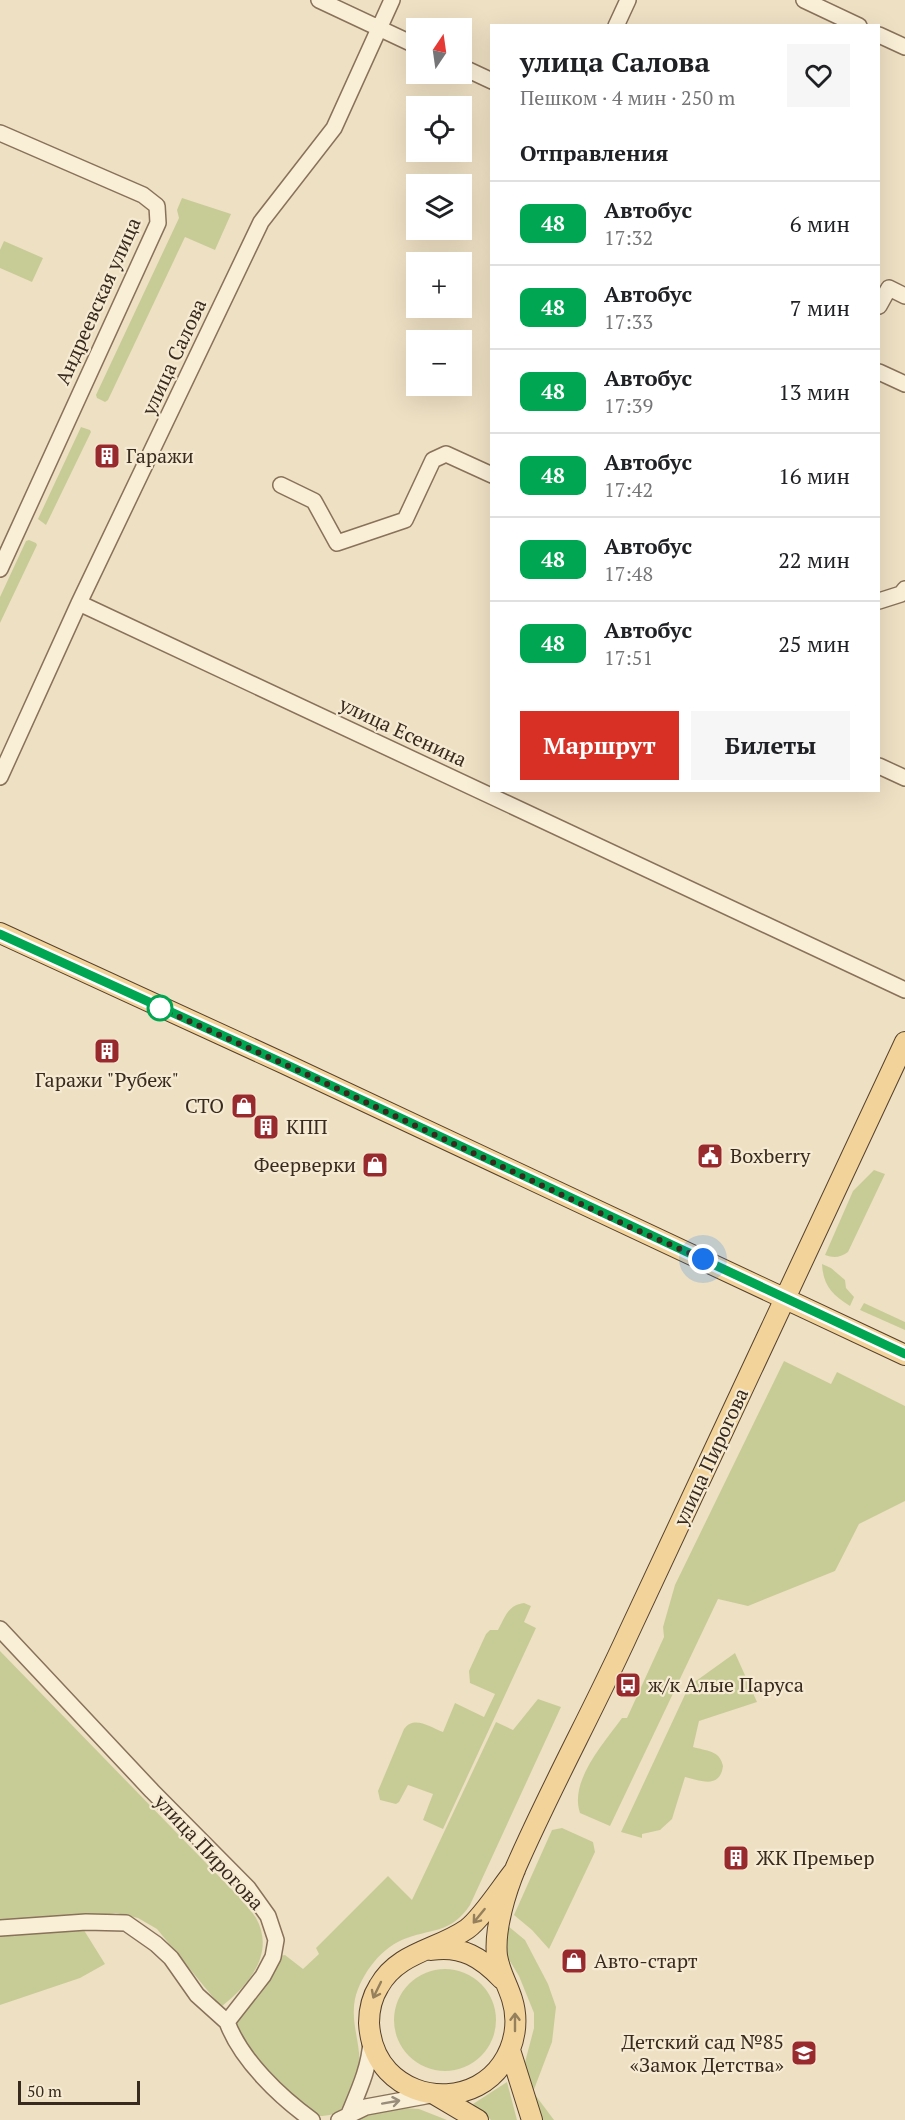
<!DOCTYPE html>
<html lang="ru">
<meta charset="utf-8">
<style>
body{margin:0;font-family:"PT Serif",serif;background:#f6f6f6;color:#202124;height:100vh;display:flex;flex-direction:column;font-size:22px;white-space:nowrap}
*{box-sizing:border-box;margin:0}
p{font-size:20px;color:#757577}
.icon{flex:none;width:33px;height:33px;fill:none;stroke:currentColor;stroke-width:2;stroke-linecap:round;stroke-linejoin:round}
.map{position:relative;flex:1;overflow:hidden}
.side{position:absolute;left:490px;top:24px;width:390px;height:768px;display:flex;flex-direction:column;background:#fff;border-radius:0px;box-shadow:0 6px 24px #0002}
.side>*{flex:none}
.badge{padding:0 12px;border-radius:9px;font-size:21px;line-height:39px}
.needle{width:39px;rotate:13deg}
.buttons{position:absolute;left:406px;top:18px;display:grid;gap:12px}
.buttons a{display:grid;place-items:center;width:66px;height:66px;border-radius:0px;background:#fff;box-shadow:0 6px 24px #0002;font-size:30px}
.scale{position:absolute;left:18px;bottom:15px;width:122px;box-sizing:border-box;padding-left:6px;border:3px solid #382a1e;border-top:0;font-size:16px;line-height:21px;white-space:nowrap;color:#382a1e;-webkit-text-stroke:4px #f6ebd2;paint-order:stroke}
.you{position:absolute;width:30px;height:30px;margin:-15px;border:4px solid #fff;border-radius:50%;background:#1a73e8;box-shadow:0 0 0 9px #1a73e833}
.map>.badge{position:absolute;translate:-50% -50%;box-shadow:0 0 0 3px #fff}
h2{padding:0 30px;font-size:22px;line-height:54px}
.round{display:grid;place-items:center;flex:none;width:63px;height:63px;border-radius:0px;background:#f6f6f6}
.overview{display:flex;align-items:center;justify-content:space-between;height:102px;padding:0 30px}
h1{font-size:28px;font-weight:700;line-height:45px}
.button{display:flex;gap:12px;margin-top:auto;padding:12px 30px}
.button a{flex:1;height:69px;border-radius:0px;background:#d93025;color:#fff;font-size:24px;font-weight:700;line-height:69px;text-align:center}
.button a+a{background:#f6f6f6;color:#202124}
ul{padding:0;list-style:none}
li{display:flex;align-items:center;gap:18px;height:84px;padding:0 30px;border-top:2px solid #e0e0e0}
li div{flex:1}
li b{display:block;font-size:22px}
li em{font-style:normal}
li .badge{min-width:66px;font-weight:700;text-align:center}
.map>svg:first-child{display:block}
.green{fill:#c7cc97}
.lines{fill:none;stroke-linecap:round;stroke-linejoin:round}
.minor-casing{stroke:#89715a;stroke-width:18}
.major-casing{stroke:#56402e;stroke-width:22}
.minor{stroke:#f9eed6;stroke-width:15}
.major{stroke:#f2d49a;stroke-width:20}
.oneway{stroke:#957f5c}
.oneway2{stroke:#988c7a}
.line-casing{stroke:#fff;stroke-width:14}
.line{stroke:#00a651;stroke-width:9}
.walk{stroke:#382a1e;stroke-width:6;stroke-dasharray:0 10.8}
.stop-dot{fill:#fff;stroke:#00a651;stroke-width:3}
.labels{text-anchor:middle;stroke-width:4.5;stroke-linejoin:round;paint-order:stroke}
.street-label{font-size:20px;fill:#382a1e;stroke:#f6ebd2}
.poi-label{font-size:20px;fill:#382a1e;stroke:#f6ebd2;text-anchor:start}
</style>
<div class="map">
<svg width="905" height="2120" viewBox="0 0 905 2120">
<rect width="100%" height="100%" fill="#eee0c3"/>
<path class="green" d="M182 198 231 214 215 250 185 237 108 400 105 402 97 398 96 395 179 218 177 210Z
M4 241 43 258 32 282 0 268V250Z
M81 427 90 430 91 432 46 525 38 519Z
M29 540 36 543 37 545 0 623V597L26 541Z
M874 1170 885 1174 848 1252C840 1258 833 1258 825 1255L853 1191Z
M822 1264 831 1268 845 1280 846 1288 854 1297 850 1306C832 1295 823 1285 822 1264Z
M864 1303 905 1322V1330L860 1310Z
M784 1361 831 1384 837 1372 905 1406V1501L859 1524 835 1571 748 1606 718 1599 610 1826 580 1813C569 1781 604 1743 622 1718H627L664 1637 663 1627 675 1585Z
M524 1603 531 1606 524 1622 536 1628 443 1829 423 1820 433 1794 408 1785 399 1802 396 1804 380 1800 378 1791 404 1729C414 1715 430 1727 443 1732L455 1703 484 1717 495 1694 470 1683 469 1671 486 1634 490 1630H498C505 1617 508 1605 524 1603Z
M0 1651 241 1899C245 1905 252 1911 256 1918 276 1954 248 1986 221 2007L157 1929 138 1918 116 1913 77 1919 105 1964 80 1978 0 2005Z
M735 1653 757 1702 699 1721 693 1747C706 1751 720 1750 723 1766 720 1789 701 1781 685 1777L672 1819 660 1830 642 1834V1838L621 1832 689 1686Z
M538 1699 561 1707 470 1905C451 1933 435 1928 407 1938 382 1946 361 1974 355 1999 350 2023 362 2047 359 2068 358 2074 355 2080 353 2085 346 2107 341 2117 315 2116L254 2061 235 2024 279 1956 285 1955 303 1969 319 1954 316 1948 388 1876 412 1900 496 1722 513 1730Z
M562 1828 593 1842 595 1852 549 1949 532 1930 514 1915 552 1830Z
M508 1926 525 1940 548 1984 556 2007 552 2042 533 2092 554 2120H538L523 2070 534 2028V2013L519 1976 505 1953 504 1941Z
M394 2020a51 51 0 1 1 102 0a51 51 0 1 1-102 0Z
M507 2082 517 2120H491L473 2104Z
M387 2107 419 2109 447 2120H356L362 2115Z"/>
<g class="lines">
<g class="minor-casing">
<path id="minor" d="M319 0 417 46
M804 0 859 26
M616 26 628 0
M879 35 905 47
M462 67 492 81
M0 133 143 195 157 206 158 223 0 569
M879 306 889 288 905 296
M879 372 905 384
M281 485 314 501 337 543 405 520 433 460 446 454 492 475
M879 601 901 594 905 589
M79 603 905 990
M879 766 905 778
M0 777 79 603 261 222 334 128 392 0
M0 1629 152 1791 248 1888 268 1916 276 1940 273 1957 263 1976 227 2022C241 2060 280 2097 312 2120
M0 1928 86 1922 126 1923 156 1944 171 1958 197 1995 227 2022
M349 2114C359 2090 370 2066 371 2040
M339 2120 366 2107 431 2095"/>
</g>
<g class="major-casing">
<path id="major" d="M0 933 283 1063 905 1355
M515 1870C502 1886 482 1918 467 1929 437 1950 398 1952 379 1986 372 1997 369 2010 369 2023 370 2041 376 2058 388 2071 419 2104 476 2102 502 2064 515 2045 519 2021 512 1999 507 1983 500 1973 497 1956 494 1929 506 1891 516 1867 551 1787 593 1711 629 1632 721 1435 813 1239 905 1042
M431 1950C462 1945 482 1958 502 1979
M510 2050 532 2120
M434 2094 478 2120"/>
</g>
<use href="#minor" class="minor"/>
<use href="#major" class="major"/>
</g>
<defs><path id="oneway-shaft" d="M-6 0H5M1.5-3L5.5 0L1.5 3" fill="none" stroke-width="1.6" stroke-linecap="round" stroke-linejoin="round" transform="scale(1.5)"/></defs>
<g class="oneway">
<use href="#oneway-shaft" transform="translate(479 1916) rotate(129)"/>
<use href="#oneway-shaft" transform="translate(377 1990) rotate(116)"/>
<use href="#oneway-shaft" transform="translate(515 2022) rotate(-90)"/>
</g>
<use class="oneway2" href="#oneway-shaft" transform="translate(391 2102) rotate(-10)"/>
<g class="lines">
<g class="line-casing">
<path id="line" d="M0 934 283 1063 905 1354"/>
</g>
<use href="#line" class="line"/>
<path class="walk" d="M160 1008 304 1073 632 1228 703 1259"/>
</g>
<defs>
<g id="building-square" transform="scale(1.35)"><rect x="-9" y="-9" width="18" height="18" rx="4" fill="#98292d" stroke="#f6ebd2"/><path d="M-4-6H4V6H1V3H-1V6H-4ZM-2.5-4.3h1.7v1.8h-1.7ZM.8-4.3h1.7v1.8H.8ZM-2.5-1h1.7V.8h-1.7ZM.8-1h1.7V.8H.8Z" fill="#fff"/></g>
<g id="shop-square" transform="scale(1.35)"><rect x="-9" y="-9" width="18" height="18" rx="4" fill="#98292d" stroke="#f6ebd2"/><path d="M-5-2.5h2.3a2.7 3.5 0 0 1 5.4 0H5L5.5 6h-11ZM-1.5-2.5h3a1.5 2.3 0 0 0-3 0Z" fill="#fff"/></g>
<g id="civic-square" transform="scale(1.35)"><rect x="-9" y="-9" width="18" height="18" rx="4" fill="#98292d" stroke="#f6ebd2"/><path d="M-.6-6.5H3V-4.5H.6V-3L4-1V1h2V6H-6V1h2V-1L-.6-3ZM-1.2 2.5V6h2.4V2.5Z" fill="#fff"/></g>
<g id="bus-square" transform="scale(1.35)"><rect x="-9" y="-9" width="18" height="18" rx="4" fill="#98292d" stroke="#f6ebd2"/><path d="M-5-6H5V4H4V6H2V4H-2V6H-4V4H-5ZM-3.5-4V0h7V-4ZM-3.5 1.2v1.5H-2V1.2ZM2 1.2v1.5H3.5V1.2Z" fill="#fff"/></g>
<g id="school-square" transform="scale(1.35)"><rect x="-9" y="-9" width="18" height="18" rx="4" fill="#98292d" stroke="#f6ebd2"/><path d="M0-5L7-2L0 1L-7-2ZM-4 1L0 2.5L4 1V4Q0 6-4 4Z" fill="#fff"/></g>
</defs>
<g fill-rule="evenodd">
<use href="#building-square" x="107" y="456"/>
<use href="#building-square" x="107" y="1051"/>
<use href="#shop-square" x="244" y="1106"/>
<use href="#building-square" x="266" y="1127"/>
<use href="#civic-square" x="710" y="1156"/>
<use href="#shop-square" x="375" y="1165"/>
<use href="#bus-square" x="628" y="1685"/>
<use href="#building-square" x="736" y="1858"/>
<use href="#shop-square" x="574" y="1961"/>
<use href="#school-square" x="804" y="2053"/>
</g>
<circle class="stop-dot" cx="160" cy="1008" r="12"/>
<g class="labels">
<g class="street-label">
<text transform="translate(98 301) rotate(-66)" y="7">Андреевская улица</text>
<text transform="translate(174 357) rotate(-65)" y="7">улица Салова</text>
<text transform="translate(403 732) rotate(25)" y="7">улица Есенина</text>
<text transform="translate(711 1457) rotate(-65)" y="7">улица Пирогова</text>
<text transform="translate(209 1852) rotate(47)" y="7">улица Пирогова</text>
</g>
<g class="poi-label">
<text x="126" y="463">Гаражи</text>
<text x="107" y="1087" text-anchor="middle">Гаражи "Рубеж"</text>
<text x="224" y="1113" text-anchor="end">СТО</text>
<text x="286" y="1134">КПП</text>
<text x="730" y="1163">Boxberry</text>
<text x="356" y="1172" text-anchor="end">Феерверки</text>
<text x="648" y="1692">ж/к Алые Паруса</text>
<text x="756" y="1865">ЖК Премьер</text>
<text x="594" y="1968">Авто-старт</text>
<text x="784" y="2049" text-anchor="end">Детский сад №85<tspan x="784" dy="23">«Замок Детства»</tspan></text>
</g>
</g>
</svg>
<div class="buttons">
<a><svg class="needle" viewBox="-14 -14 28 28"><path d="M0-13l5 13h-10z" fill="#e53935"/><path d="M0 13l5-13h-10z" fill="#757577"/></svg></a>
<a><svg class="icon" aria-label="locate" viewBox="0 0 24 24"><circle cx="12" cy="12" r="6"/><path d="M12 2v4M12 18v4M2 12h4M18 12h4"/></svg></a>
<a><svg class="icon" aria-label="layers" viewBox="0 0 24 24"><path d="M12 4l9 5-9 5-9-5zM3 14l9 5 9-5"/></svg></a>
<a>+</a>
<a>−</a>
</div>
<div class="scale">50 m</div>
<div class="you" style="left:703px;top:1259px"></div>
<section class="side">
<div class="overview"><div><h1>улица Салова</h1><p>Пешком · 4 мин · 250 m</p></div><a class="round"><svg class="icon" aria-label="heart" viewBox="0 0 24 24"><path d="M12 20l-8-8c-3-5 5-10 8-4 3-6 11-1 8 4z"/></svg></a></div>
<h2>Отправления</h2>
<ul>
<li><span class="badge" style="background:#00a651;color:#fff">48</span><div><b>Автобус</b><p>17:32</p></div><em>6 мин</em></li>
<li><span class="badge" style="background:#00a651;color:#fff">48</span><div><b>Автобус</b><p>17:33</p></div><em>7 мин</em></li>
<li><span class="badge" style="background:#00a651;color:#fff">48</span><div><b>Автобус</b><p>17:39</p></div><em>13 мин</em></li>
<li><span class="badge" style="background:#00a651;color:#fff">48</span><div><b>Автобус</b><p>17:42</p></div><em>16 мин</em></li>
<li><span class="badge" style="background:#00a651;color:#fff">48</span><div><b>Автобус</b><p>17:48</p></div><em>22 мин</em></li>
<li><span class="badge" style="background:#00a651;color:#fff">48</span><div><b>Автобус</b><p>17:51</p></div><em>25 мин</em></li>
</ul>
<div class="button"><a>Маршрут</a><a>Билеты</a></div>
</section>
</div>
